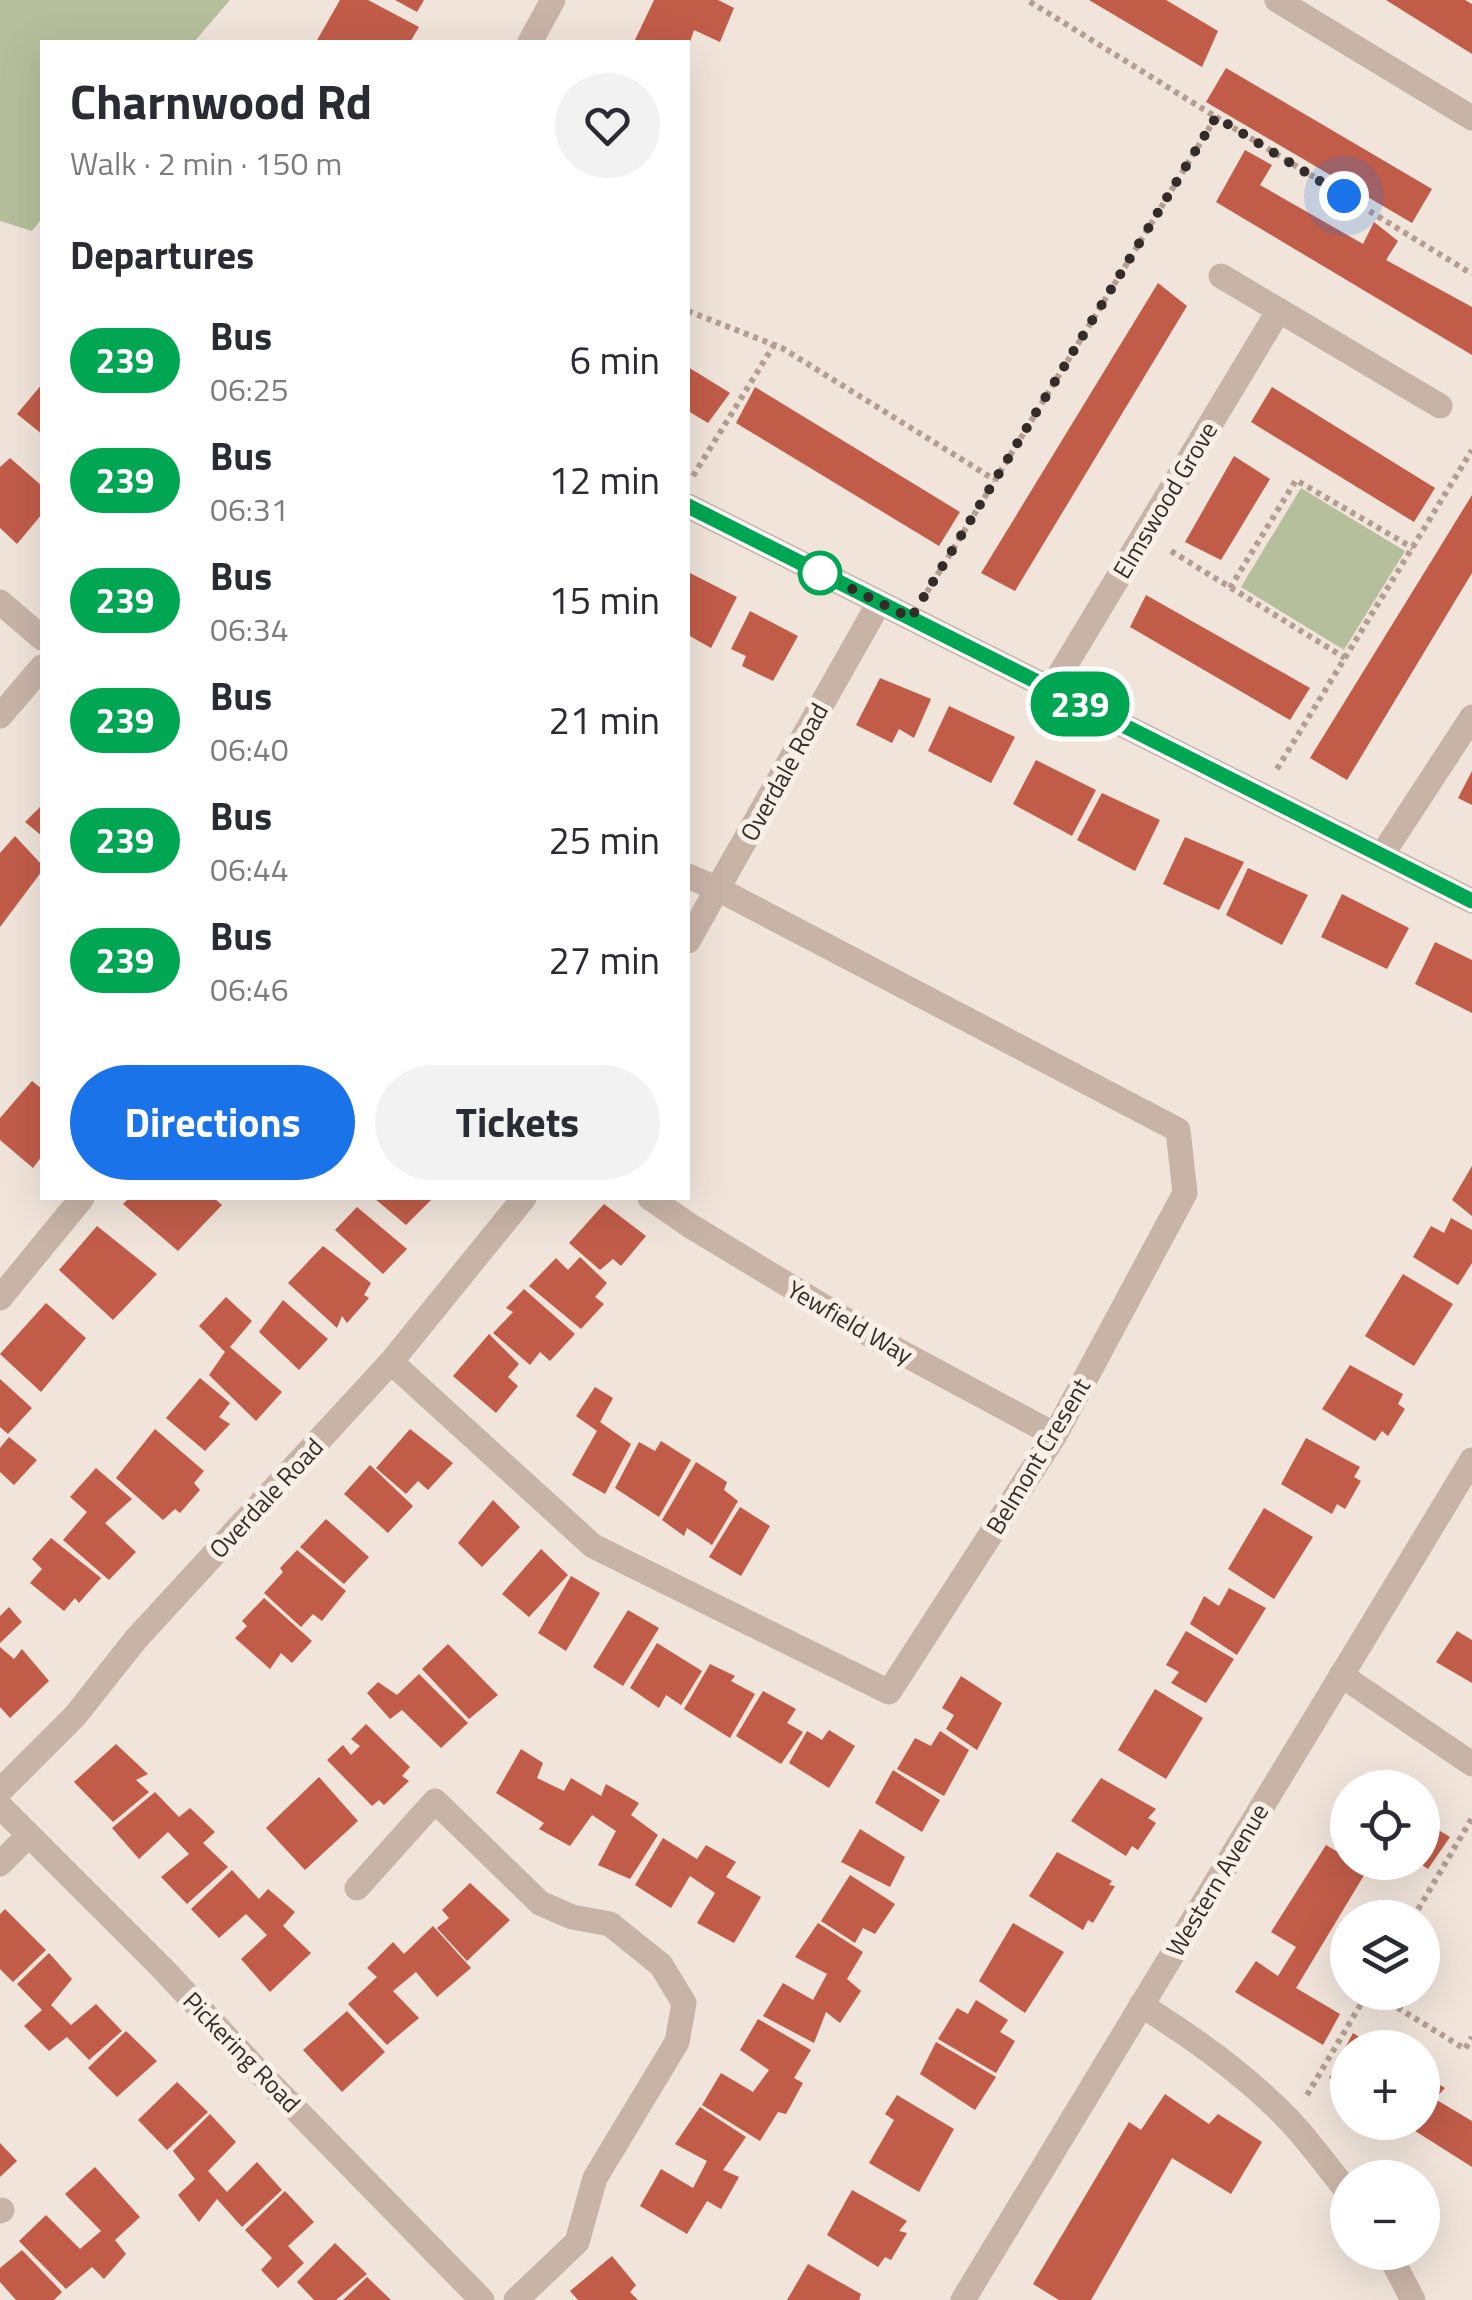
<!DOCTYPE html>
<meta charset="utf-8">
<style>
body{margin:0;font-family:"Titillium Web",sans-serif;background:#f2f2f3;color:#2b2b33;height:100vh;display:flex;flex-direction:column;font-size:38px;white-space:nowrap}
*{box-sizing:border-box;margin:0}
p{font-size:32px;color:#7c7c81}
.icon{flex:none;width:55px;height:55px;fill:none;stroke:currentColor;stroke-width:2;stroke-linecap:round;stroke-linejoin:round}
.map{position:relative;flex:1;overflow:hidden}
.drawer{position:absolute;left:40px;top:40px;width:650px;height:1160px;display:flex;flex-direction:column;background:#fff;border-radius:0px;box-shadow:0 10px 40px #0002}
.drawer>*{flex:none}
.badge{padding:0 20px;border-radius:32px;font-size:35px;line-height:65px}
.buttons{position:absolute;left:1330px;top:1770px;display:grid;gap:20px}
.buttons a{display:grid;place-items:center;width:110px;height:110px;border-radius:50%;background:#fff;box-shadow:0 10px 40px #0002;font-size:50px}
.you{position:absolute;width:50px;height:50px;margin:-25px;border:8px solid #fff;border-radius:50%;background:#1a73e8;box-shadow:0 0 0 15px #1a73e833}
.map>.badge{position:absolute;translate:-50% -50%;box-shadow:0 0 0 5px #fff}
h2{padding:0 30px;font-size:38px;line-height:90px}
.round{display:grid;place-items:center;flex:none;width:105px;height:105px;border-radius:52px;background:#f2f2f3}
.head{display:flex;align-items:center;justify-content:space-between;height:170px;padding:0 30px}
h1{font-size:48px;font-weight:700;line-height:75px}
.action{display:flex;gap:20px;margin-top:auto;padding:20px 30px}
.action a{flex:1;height:115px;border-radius:60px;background:#1a73e8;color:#fff;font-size:40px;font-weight:700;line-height:115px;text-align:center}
.action a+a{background:#f2f2f3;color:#2b2b33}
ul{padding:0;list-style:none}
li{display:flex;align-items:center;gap:30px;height:120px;padding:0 30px}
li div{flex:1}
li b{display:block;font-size:38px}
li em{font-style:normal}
li .badge{min-width:110px;font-weight:700;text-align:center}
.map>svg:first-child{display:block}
.green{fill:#b6bf9c}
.building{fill:#c15c49}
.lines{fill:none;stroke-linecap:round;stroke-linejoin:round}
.path{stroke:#b49e92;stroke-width:6;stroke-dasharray:5 5;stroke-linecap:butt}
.minor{stroke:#c8b4a7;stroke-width:25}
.tertiary{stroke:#c8b4a7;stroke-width:25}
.line-casing{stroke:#fff;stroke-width:22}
.line{stroke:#00a651;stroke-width:15}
.walk{stroke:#352b28;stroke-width:10;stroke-dasharray:0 18}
.stop-dot{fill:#fff;stroke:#00a651;stroke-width:5}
.labels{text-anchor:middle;stroke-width:10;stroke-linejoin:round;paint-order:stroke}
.street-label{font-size:25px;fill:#352b28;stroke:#f8efe7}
</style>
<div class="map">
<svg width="1472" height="2300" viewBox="0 0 1472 2300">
<rect width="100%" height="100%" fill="#f1e5db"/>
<path class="green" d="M0 0H230L194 42H42V218L32 231 0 221Z
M1301 488 1405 551 1344 650 1241 587Z"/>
<path class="building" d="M340 0H368L419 27 410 42H316Z
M395 0H424L417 12Z
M654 0H718L734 8 720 42 694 30 690 42H634Z
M1089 0H1166L1218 31 1202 67Z
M1386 0H1465L1472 4V54Z
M1226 68 1432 189 1412 223 1206 102Z
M1245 150 1272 165 1260 185 1363 244 1374 222 1398 241 1386 260 1472 307V355L1216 202Z
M1158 283 1187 306 1015 591 981 573Z
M688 367 730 393 708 423 688 411Z
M42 384V434L17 414Z
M755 387 960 512 939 546 736 423Z
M1272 387 1435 488 1414 522 1251 422Z
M1234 456 1270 479 1221 560 1185 542Z
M10 458 42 486V514L17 544 0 528V467Z
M1472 495V573L1347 780 1310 758Z
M688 572 737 597 711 648 688 635Z
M1146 595 1310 688 1290 720 1130 627Z
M750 611 798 636 773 681 742 666 746 656 731 649Z
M880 678 931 699 914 738 899 729 892 743 856 725Z
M949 706 1015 737 991 783 928 751Z
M1036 760 1096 790 1072 836 1013 804Z
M1472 771V805L1458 798Z
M1102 793 1160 820 1135 871 1077 840Z
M42 805V836L25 822Z
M15 836 42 865V871L0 927V853Z
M1185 837 1244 862 1219 910 1163 884Z
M1248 868 1308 895 1282 945 1226 915Z
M1342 894 1409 928 1387 969 1321 937Z
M1435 942 1472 960V1013L1415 984Z
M32 1081 42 1089V1156L33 1168 0 1140V1118Z
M1472 1166V1216L1452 1200Z
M129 1198H214L222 1205 178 1251 123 1204Z
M374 1198H433L406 1225Z
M604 1204 646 1236 621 1266 613 1259 600 1270 569 1243Z
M357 1207 407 1249 383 1274 335 1230Z
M1451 1218 1472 1230V1263L1458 1285 1413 1257 1431 1226 1444 1233Z
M97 1226 157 1274 113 1320 59 1270Z
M323 1246 371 1283 364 1295 369 1298 347 1323 342 1316 337 1328 288 1283Z
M580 1257 607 1283 595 1297 604 1304 581 1329 529 1286 556 1258 568 1270Z
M1403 1274 1453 1304 1414 1366 1365 1336Z
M524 1289 575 1334 550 1361 540 1352 530 1365 493 1333 513 1312 506 1308Z
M226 1297 252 1321 230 1347 282 1392 256 1421 209 1375 225 1352 199 1326Z
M283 1300 328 1339 299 1370 259 1332Z
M46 1303 86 1338 41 1392 0 1354Z
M489 1334 519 1364 508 1377 518 1386 496 1413 453 1376Z
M1350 1365 1403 1394 1398 1404 1405 1409 1388 1436 1382 1431 1375 1441 1322 1409Z
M200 1378 230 1403 219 1417 230 1424 205 1451 166 1418Z
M0 1379 32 1408 8 1434 0 1427Z
M595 1387 613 1398 600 1422 631 1444 605 1494 572 1475 597 1431 576 1416Z
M155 1429 204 1471 194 1483 200 1490 180 1513 175 1509 163 1520 116 1478Z
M410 1429 453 1463 428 1490 418 1481 406 1494 376 1468Z
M9 1437 37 1460 14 1485 0 1472V1448Z
M1306 1438 1360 1467 1354 1477 1361 1481 1345 1509 1337 1504 1332 1514 1281 1484Z
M661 1441 691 1460 659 1517 615 1488 639 1442 655 1451Z
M696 1462 727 1482 724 1490 738 1501 712 1545 687 1528 684 1536 662 1520Z
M370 1465 413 1506 388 1533 344 1494Z
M96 1468 132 1499 105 1523 136 1552 109 1580 63 1540 87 1512 70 1497Z
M493 1500 520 1527 482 1567 458 1543Z
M740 1507 770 1526 741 1576 709 1557Z
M1264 1508 1313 1537 1274 1599 1228 1569Z
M326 1519 369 1557 344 1584 300 1547Z
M51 1538 101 1578 79 1603 75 1598 64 1611 30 1583 42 1569 32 1559Z
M541 1549 568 1575 529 1617 502 1594Z
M297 1550 346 1591 322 1621 313 1614 301 1627 264 1593 283 1572 280 1568Z
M571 1576 600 1593 566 1651 538 1633Z
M1229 1588 1266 1608 1237 1655 1190 1624 1204 1596 1219 1606Z
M264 1598 312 1641 292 1663 281 1653 270 1669 235 1638 247 1626 242 1621Z
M9 1607 22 1622 0 1643V1616Z
M628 1610 659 1628 623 1686 593 1667Z
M1186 1631 1234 1659 1206 1703 1171 1683 1179 1672 1166 1665Z
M1457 1631 1472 1640V1683L1436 1662Z
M657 1643 702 1671 681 1705 666 1695 659 1708 630 1688Z
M448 1644 498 1695 469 1719 422 1669Z
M0 1647 14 1659 22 1649 49 1681 10 1718 0 1707Z
M710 1664 735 1676 731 1681 755 1694 730 1738 684 1709Z
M419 1674 468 1723 441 1748 402 1710 390 1719 367 1693 378 1682 397 1695Z
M961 1676 1002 1703 977 1750 946 1729 954 1715 942 1708Z
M1155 1689 1203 1718 1166 1779 1118 1750Z
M763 1691 796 1709 787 1723 803 1732 781 1764 736 1736Z
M366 1724 410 1767 402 1776 409 1781 384 1805 379 1800 372 1806 327 1760 343 1745 351 1755 360 1746 351 1739Z
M829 1730 855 1746 829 1788 789 1763 807 1731 822 1740Z
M940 1731 969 1750 944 1796 897 1769 915 1738 931 1746Z
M116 1744 148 1774 136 1780 149 1792 113 1822 74 1782Z
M521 1749 543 1763 537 1778 564 1791 571 1778 601 1796 606 1784 639 1803 631 1815 658 1835 630 1879 598 1865 616 1831 592 1815 570 1846 539 1829 544 1823 496 1793Z
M893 1770 940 1800 922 1832 875 1803Z
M319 1777 358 1821 305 1870 266 1828Z
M1101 1778 1156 1809 1148 1818 1156 1823 1138 1850 1132 1846 1126 1856 1071 1821Z
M155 1792 179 1817 190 1808 215 1832 203 1843 228 1867 187 1904 161 1877 189 1854 168 1832 139 1859 112 1828Z
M1422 1820 1450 1837 1428 1869 1418 1862H1422Z
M860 1829 905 1857 890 1887 841 1862Z
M663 1838 697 1859 706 1845 736 1862 726 1877 761 1897 734 1943 697 1923 715 1893 690 1876 671 1908 635 1885Z
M1326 1845 1348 1858V1862H1372L1296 1988 1340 2014 1323 2045 1235 1992 1256 1961 1278 1976 1296 1947 1271 1932Z
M1057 1852 1112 1881 1109 1885 1115 1886 1093 1923 1088 1920 1083 1930 1029 1896Z
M232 1870 259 1899 268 1889 295 1912 283 1926 311 1953 270 1992 241 1959 267 1935 246 1914 219 1938 191 1909Z
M850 1875 895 1904 875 1934 863 1928 855 1943 821 1921Z
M470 1883 510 1920 467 1961 437 1928 449 1918 442 1910Z
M5 1909 46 1950 13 1982 0 1969V1914Z
M818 1923 863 1952 847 1979 861 1991 840 2023 826 2012 814 2043 763 2016 783 1983 813 2000 827 1974 795 1957Z
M1013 1923 1064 1952 1025 2013 979 1981Z
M433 1926 471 1968 437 1997 416 1972 393 1991 419 2018 387 2045 348 2004 377 1977 367 1968 393 1942 404 1954Z
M49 1953 72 1979 51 2005 71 2025 96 2004 122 2031 89 2060 67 2037 49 2051 24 2026 42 2010 17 1984Z
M976 2000 1008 2020 1000 2032 1015 2041 996 2073 938 2039 957 2008 968 2014Z
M347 2011 385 2052 342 2092 303 2050Z
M758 2019 811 2050 794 2078 803 2083 786 2114 778 2112 760 2141 702 2105 721 2073 753 2092 769 2070 740 2050Z
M126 2031 157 2061 117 2097 88 2068Z
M1353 2033 1377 2048H1348V2089L1329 2078Z
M936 2042 996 2077 975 2110 920 2074Z
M1422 2074 1445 2088 1435 2099 1472 2121V2167L1401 2122H1422Z
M177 2082 208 2112 167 2150 138 2120Z
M1165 2094 1209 2124 1218 2114 1262 2142 1231 2194 1172 2158 1091 2300H1059L1033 2284 1129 2122 1141 2130Z
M897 2095 954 2129 919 2192 869 2163 894 2120 885 2114Z
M700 2107 746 2137 723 2170 739 2177 721 2209 707 2201 687 2234 640 2206 661 2169 693 2188 707 2161 675 2144Z
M210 2114 236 2142 208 2171 227 2192 257 2162 282 2190 242 2227 217 2199 199 2222 178 2195 195 2179 173 2151Z
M0 2143 17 2161 0 2177Z
M95 2167 140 2217 115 2240 126 2254 104 2279 92 2267 66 2289 19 2241 46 2215 80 2249 101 2231 65 2194Z
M852 2190 907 2221 899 2231 907 2233 891 2260 885 2257 878 2267 827 2235Z
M285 2191 314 2222 288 2246 304 2263 278 2288 261 2270 272 2258 245 2230Z
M335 2243 367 2274 336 2300H314L297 2282Z
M22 2250 62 2292 54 2300H16L0 2282V2268Z
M612 2256 636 2285 630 2292 638 2300H578L570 2291Z
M808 2264 861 2294 859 2300H787Z
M367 2277 391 2300H343Z"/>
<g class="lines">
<path class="path" d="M1216 117 1472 274
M688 311 782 348 995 480
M693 476 774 345
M1171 551 1345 658
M1230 588 1296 480 1413 548
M927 592 1216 117 1027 0
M1277 769 1472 450
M1413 1918 1472 1818
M1372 1992 1465 2049 1472 2037
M1307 2095 1368 1992"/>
<path class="minor" d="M1277 0 1472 118
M1221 276 1440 406
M688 506 1472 901
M0 602 42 638
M1051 689 1279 310
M1382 855 1472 717
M688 941 879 603
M650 1198 689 1225 882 1342 1055 1435
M0 1298 82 1198
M391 1362 593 1546 889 1692 1055 1435 1185 1193 1178 1130 718 889 688 876
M1341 1675 1472 1764
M0 1791 75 1716 136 1639 391 1362 524 1198
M0 1806 164 1970 258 2071 482 2300
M0 1864 28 1836
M357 1888 435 1801 540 1903 572 1917 610 1924 661 1965 684 2003 677 2042 595 2178 577 2242 516 2300
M1141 2005C1194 2038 1245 2074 1288 2119 1310 2142 1328 2168 1348 2192
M0 2211 2 2210
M1388 2252 1413 2300"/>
<path class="tertiary" d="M530 42 553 0
M0 716 42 667
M963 2300 1472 1460"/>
</g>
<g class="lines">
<g class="line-casing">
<path id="line" d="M688 506 1472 901"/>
</g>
<use href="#line" class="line"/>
<path class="walk" d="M820 573 911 618 1216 117 1344 196"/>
</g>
<circle class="stop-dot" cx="820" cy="573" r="20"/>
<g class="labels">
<g class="street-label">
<text transform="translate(1165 500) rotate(-59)" y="9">Elmswood Grove</text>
<text transform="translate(784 772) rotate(-61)" y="9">Overdale Road</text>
<text transform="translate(850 1322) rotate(30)" y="9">Yewfield Way</text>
<text transform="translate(1038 1456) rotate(-59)" y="9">Belmont Cresent</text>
<text transform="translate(266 1498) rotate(-47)" y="9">Overdale Road</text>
<text transform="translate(1217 1880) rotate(-59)" y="9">Western Avenue</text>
<text transform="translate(242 2052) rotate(46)" y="9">Pickering Road</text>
</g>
</g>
</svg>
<div class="buttons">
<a><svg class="icon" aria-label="locate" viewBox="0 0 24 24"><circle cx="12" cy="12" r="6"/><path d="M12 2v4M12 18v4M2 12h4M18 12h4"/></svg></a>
<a><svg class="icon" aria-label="layers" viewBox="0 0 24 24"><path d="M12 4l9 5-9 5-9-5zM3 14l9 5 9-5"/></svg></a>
<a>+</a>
<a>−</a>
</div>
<div class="you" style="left:1344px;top:196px"></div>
<b class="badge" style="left:1080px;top:704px;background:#00a651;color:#fff">239</b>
<section class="drawer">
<div class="head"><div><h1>Charnwood Rd</h1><p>Walk · 2 min · 150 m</p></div><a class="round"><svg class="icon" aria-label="heart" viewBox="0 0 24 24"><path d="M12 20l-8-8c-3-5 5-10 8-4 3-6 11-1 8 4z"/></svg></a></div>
<h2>Departures</h2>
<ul>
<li><span class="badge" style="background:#00a651;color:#fff">239</span><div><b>Bus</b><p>06:25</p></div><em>6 min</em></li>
<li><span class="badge" style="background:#00a651;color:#fff">239</span><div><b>Bus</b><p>06:31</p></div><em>12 min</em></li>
<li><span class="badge" style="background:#00a651;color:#fff">239</span><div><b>Bus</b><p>06:34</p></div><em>15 min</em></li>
<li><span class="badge" style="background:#00a651;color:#fff">239</span><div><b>Bus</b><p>06:40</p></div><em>21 min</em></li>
<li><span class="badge" style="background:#00a651;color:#fff">239</span><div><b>Bus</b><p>06:44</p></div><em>25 min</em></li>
<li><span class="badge" style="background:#00a651;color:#fff">239</span><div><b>Bus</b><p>06:46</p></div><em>27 min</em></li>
</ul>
<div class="action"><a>Directions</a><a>Tickets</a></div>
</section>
</div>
